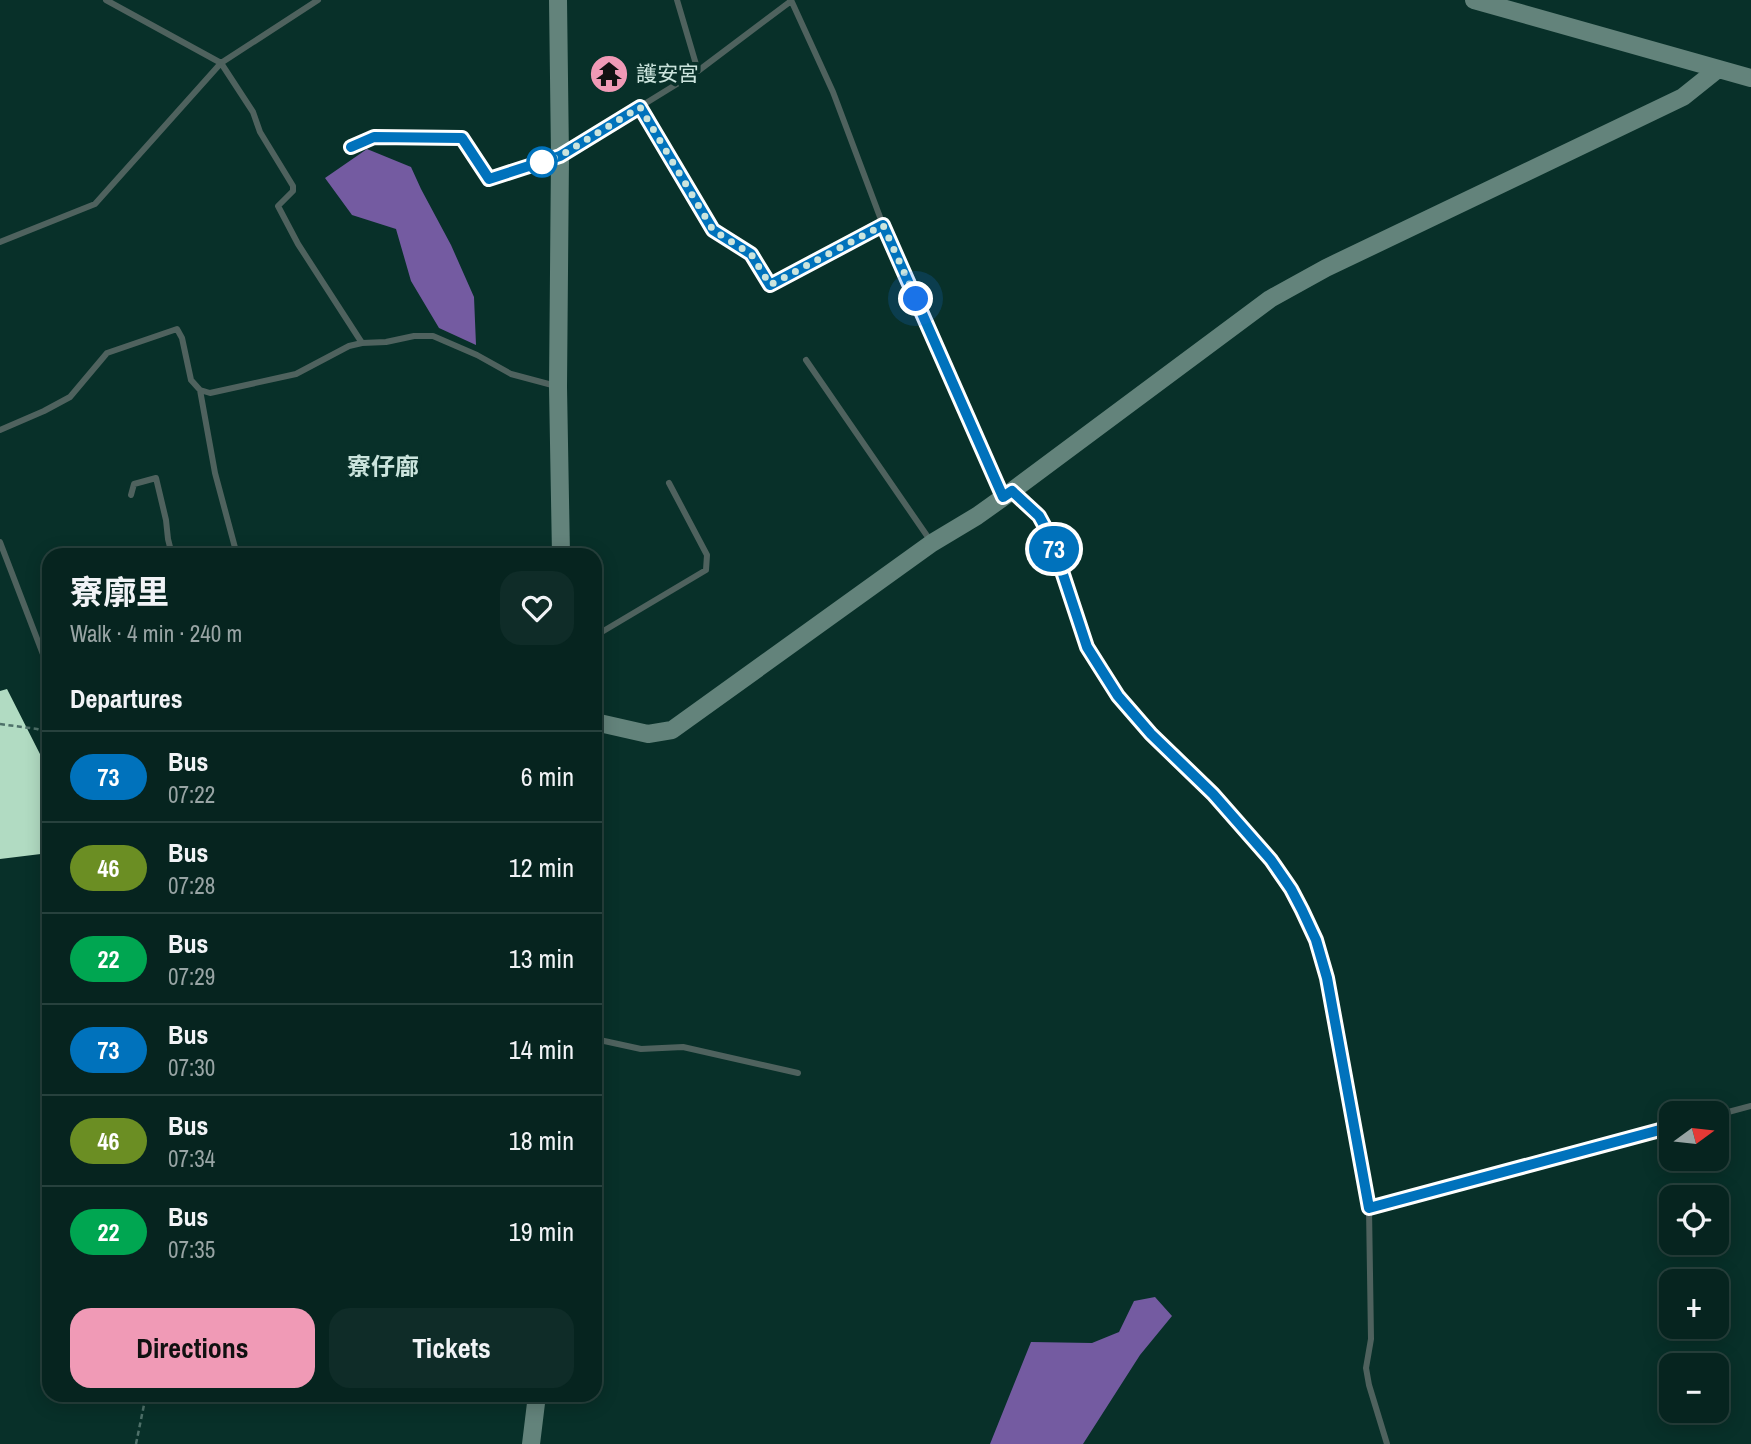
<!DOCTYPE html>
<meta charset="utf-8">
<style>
body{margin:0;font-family:"Archivo Narrow","Noto Sans TC",sans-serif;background:#0f2c28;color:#f1f3f6;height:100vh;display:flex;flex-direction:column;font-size:26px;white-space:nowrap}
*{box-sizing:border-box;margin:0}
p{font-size:23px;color:#98a4a4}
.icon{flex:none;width:38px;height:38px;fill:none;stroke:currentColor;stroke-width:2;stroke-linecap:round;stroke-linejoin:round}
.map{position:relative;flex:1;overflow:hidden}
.panel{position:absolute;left:42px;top:548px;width:560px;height:854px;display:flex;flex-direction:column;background:#06241f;border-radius:21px;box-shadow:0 4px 18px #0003,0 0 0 2px #27413d}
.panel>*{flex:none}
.badge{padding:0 14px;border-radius:23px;font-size:24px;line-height:46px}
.needle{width:46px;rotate:75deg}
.buttons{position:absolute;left:1659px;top:1101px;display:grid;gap:14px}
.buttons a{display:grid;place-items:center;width:70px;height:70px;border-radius:14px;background:#06241f;box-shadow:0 4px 18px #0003,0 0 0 2px #27413d;font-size:35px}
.you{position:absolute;width:35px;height:35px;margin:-18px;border:5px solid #fff;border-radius:50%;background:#1a73e8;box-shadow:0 0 0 10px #1a73e833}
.map>.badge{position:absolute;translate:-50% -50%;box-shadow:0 0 0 4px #fff}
h2{padding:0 28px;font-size:26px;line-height:63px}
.round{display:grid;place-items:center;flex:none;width:74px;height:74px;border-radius:21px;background:#0f2c28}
.overview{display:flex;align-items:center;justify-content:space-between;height:119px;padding:0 28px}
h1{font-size:33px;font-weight:700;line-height:52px}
.button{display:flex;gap:14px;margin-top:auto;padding:14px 28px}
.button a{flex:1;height:80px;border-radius:21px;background:#f09ab6;color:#111;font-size:28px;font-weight:700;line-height:80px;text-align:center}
.button a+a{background:#0f2c28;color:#f1f3f6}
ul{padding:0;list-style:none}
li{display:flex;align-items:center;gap:21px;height:91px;padding:0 28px;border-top:2px solid #27413d}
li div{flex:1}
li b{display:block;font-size:26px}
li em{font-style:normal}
li .badge{min-width:77px;font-weight:700;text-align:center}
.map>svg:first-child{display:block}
.water{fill:#745ba1}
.building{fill:#b1dbc2}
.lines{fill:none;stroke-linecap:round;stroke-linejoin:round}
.path{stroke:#4e7069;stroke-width:2.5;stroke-dasharray:5 3.5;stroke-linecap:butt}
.lane{stroke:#4f625e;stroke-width:6}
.secondary{stroke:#63837b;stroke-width:18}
.line-casing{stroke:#fff;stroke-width:16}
.line{stroke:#0072bc;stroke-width:10}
.walk{stroke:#cbe4dd;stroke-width:7;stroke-dasharray:0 12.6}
.stop-dot{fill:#fff;stroke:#0072bc;stroke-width:3.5}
.labels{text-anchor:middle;stroke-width:7;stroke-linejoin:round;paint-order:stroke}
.poi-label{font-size:21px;fill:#cbe4dd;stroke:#083029;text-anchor:start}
.quarter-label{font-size:24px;font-weight:bold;fill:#cbe4dd;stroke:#083029}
</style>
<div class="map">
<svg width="1751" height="1444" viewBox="0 0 1751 1444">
<rect width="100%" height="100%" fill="#083029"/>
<path class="water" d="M367 149 411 167 421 189 451 245 474 297 476 345 439 328 411 281 396 229 352 215 325 178Z
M1155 1297 1172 1316 1140 1355 1083 1444H990L1031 1342 1092 1343 1119 1332 1134 1301Z"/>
<path class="building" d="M7 689 42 758 49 756V853L0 859V691Z"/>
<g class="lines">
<path class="path" d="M0 724 37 729 49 734
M136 1444 146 1395"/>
<path class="lane" d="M106 0 221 63 253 112 260 132 293 186V191L278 206 298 244 362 343
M677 0 698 71
M791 0 833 92 883 225 1003 497
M640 107 714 231 751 254 770 285 883 225
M351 147 374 137 462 138 489 179 560 156 698 71 791 1
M0 242 95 204 221 63 318 0
M806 360 932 543
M200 390 215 473 237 555
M0 430 44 411 70 397 107 353 177 329 182 338 191 380 200 390 210 393 296 374 349 346 362 343 386 342 414 336H433L477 355 511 374 556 386
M1014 492 1039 516 1051 538 1087 647 1118 696 1151 734 1213 794 1271 860 1291 889 1316 940 1327 978 1369 1208 1371 1339 1366 1368 1369 1385 1387 1444
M131 495 134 484 156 478 166 520 168 539 172 555
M0 542 49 670
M595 636 706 570 707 555 669 483
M595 1039 641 1049 683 1047 798 1073
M1717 1115 1751 1106
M1369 1208 1671 1127"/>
<path class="secondary" d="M558 0 560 156 558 387 561 555
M1474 0 1751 78
M595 722 648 734 672 730 932 543 977 516 1012 491 1270 299 1326 268 1683 97 1718 69
M531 1444 537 1395"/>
</g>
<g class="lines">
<g class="line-casing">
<path id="line" d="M351 147 374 137 462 138 489 179 560 156 640 107 713 230 751 254 770 285 883 225 1003 497 1012 491 1039 516 1051 538 1087 647 1118 696 1151 734 1213 794 1271 860 1291 889 1302 910 1316 940 1327 978 1369 1208 1671 1127"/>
</g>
<use href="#line" class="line"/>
<path class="walk" d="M542 162 536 163 560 156 640 107 713 230 751 254 770 285 883 225 916 299"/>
</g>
<defs>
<g id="temple-disc" transform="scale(2.0125)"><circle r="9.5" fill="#f09ab6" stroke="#083029"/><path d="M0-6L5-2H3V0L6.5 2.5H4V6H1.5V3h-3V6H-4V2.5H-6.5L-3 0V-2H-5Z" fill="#111"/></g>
</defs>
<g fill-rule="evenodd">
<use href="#temple-disc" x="609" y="74"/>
</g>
<circle class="stop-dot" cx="542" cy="162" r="14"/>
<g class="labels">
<g class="poi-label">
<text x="636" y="81">護安宮</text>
</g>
<g class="quarter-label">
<text x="383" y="475">寮仔廍</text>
</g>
</g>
</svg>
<div class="buttons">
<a><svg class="needle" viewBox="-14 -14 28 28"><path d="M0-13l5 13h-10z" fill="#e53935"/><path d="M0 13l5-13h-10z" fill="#98a4a4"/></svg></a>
<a><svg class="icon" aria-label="locate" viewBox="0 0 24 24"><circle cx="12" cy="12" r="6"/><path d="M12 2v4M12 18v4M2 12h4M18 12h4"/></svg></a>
<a>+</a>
<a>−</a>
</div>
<div class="you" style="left:916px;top:299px"></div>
<b class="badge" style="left:1054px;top:549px;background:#0072bc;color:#fff">73</b>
<section class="panel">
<div class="overview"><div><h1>寮廓里</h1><p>Walk · 4 min · 240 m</p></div><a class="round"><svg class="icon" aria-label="heart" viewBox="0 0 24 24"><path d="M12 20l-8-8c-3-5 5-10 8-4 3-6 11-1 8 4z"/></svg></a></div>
<h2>Departures</h2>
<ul>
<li><span class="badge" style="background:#0072bc;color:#fff">73</span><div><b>Bus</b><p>07:22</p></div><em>6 min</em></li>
<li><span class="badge" style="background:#6b8e23;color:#fff">46</span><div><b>Bus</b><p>07:28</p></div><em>12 min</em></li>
<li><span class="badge" style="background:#00a651;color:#fff">22</span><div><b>Bus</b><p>07:29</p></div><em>13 min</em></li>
<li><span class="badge" style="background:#0072bc;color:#fff">73</span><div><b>Bus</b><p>07:30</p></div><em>14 min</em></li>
<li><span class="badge" style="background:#6b8e23;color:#fff">46</span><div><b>Bus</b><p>07:34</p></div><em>18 min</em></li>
<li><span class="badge" style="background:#00a651;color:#fff">22</span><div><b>Bus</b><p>07:35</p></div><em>19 min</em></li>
</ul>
<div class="button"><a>Directions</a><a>Tickets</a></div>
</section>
</div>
